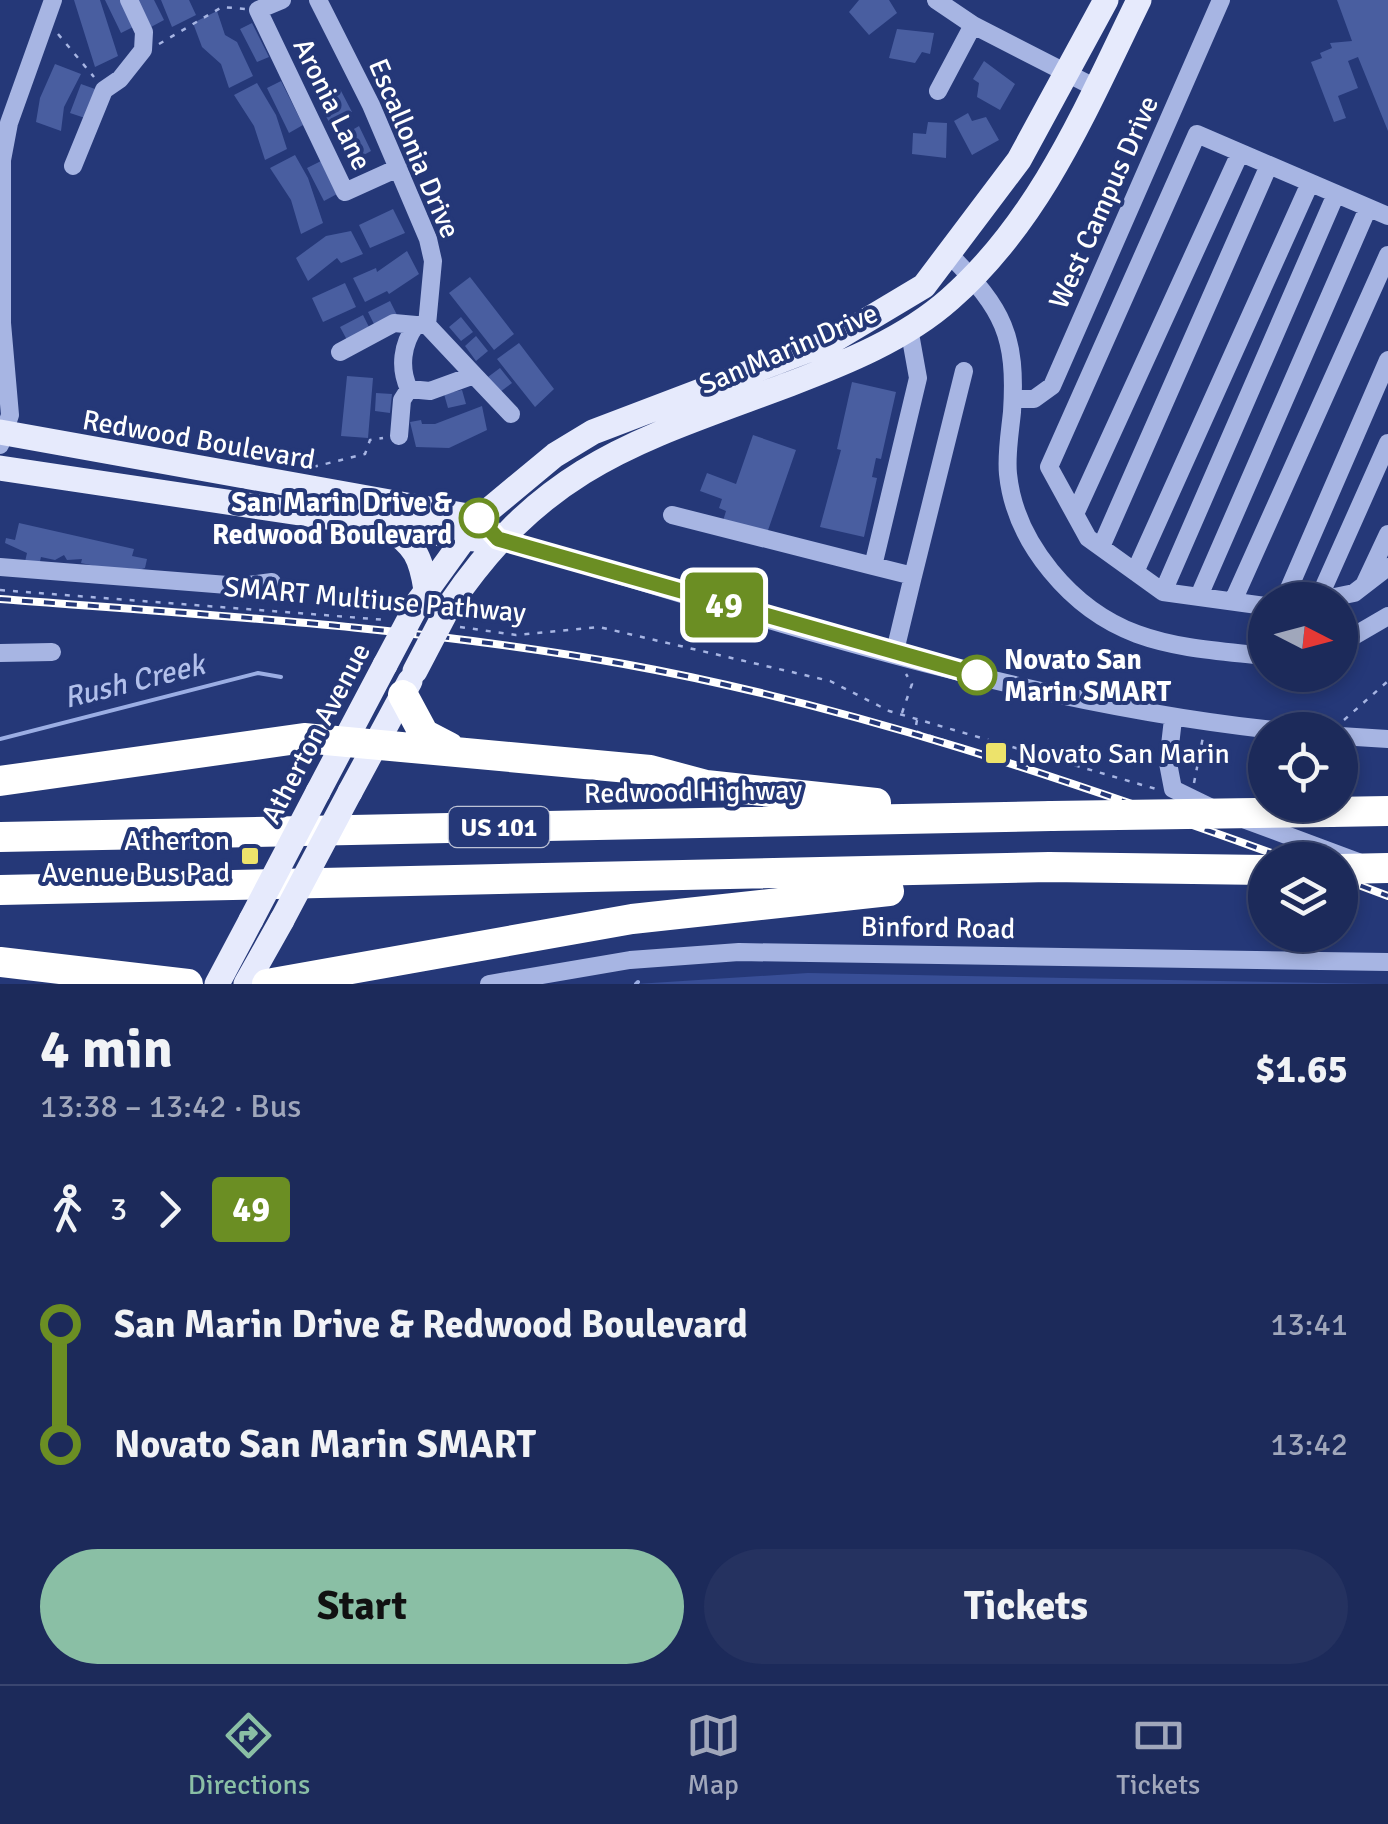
<!DOCTYPE html>
<meta charset="utf-8">
<style>
body{margin:0;font-family:Signika,sans-serif;background:#253260;color:#f1f3f6;height:100vh;display:flex;flex-direction:column;font-size:38px;white-space:nowrap}
*{box-sizing:border-box;margin:0}
p{font-size:32px;color:#a0a7bb}
.icon{flex:none;width:55px;height:55px;fill:none;stroke:currentColor;stroke-width:2;stroke-linecap:round;stroke-linejoin:round}
.map{position:relative;height:984px;overflow:hidden}
.sheet{display:flex;flex-direction:column;background:#1c2a5a;flex:1}
.sheet>*{flex:none}
.badge{padding:0 20px;border-radius:8px;font-size:35px;line-height:65px}
.needle{width:65px;rotate:96deg}
.buttons{position:absolute;left:1248px;top:582px;display:grid;gap:20px}
.buttons a{display:grid;place-items:center;width:110px;height:110px;border-radius:50%;background:#1c2a5a;box-shadow:0 5px 15px #0003,0 0 0 2px #3a4670;font-size:50px}
.map>.badge{position:absolute;translate:-50% -50%;box-shadow:0 0 0 5px #fff}
.legs{display:flex;align-items:center;gap:15px;height:110px;padding:0 40px;font-size:32px}
.legs p{margin-inline-start:auto}
.head{display:flex;align-items:center;justify-content:space-between;height:170px;padding:0 40px}
h1{font-size:55px;font-weight:800;line-height:75px}
.primary-button{display:flex;gap:20px;margin-top:auto;padding:20px 40px}
.primary-button a{flex:1;height:115px;border-radius:60px;background:#8abfa5;color:#111;font-size:40px;font-weight:800;line-height:115px;text-align:center}
.primary-button a+a{background:#253260;color:#f1f3f6}
ul{padding:0 40px;list-style:none}
li{display:flex;align-items:center;gap:35px;height:120px;font-size:38px}
li i{display:grid;place-items:center;width:15px;height:100%;margin:0 12px;background:currentColor}
li i::after{content:'';width:25px;height:25px;margin:-12px;border:8px solid;border-radius:50%;background:#1c2a5a}
li p{margin-inline-start:auto}
li:first-child i{background:linear-gradient(#0000 50%,currentColor 0)}
li:last-child i{background:linear-gradient(currentColor 50%,#0000 0)}
.dock{display:flex;justify-content:space-around;align-items:center;height:140px;border-top:2px solid #3a4670;background:#1c2a5a;font-size:28px;color:#a0a7bb}
.dock a{display:grid;justify-items:center;gap:5px}
.dock .active{color:#8abfa5}
.map>svg:first-child{display:block}
.green{fill:#384e96}
.lines{fill:none;stroke-linecap:round;stroke-linejoin:round}
.stream{stroke:#9baee4;stroke-width:4}
.building{fill:#495ea0}
.path{stroke:#a7b5e3;stroke-width:2.5;stroke-dasharray:5 8;stroke-linecap:butt}
.minor{stroke:#a7b5e3;stroke-width:18}
.major{stroke:#e6eafc;stroke-width:25}
.highway{stroke:#fff;stroke-width:30}
.rail-casing{stroke:#fff;stroke-width:8}
.rail{stroke:#253878;stroke-width:4;stroke-dasharray:11;stroke-linecap:butt}
.major-bridge{stroke:#e6eafc;stroke-width:25}
.highway-bridge{stroke:#fff;stroke-width:30}
.line-1-casing{stroke:#fff;stroke-width:22}
.line-1{stroke:#6b8e23;stroke-width:15}
.stop-1-dot{fill:#fff;stroke:#6b8e23;stroke-width:5}
.poi-dot{fill:#ede36b;stroke:#253878;stroke-width:4}
.labels{text-anchor:middle;stroke-width:8;stroke-linejoin:round;paint-order:stroke}
.shield{fill:#253878;stroke:#bec3d6;stroke-width:2.5}
.shield-label{font-size:25px;font-weight:bold;fill:#fff}
.street-label{font-size:28px;fill:#fff;stroke:#253878}
.stop-label{font-size:28px;font-weight:bold;fill:#fff;stroke:#253878;text-anchor:end}
.poi-label{font-size:28px;fill:#fff;stroke:#253878;text-anchor:start}
.water-label{font-size:30px;font-style:italic;fill:#b2c0eb;stroke:#253878}
</style>
<div class="map">
<svg width="1388" height="984" viewBox="0 0 1388 984">
<rect width="100%" height="100%" fill="#253878"/>
<path class="green" d="M808 973 1377 984H636Z"/>
<g class="lines">
<path class="stream" d="M0 739 258 673 281 677
M636 984 638 982"/>
</g>
<path class="building" d="M74 0H100L118 56 95 67Z
M105 0H123L135 26 121 33Z
M138 0H154L164 20 151 27Z
M161 0H189L196 15 172 27Z
M859 0H889L897 13 869 35 849 12Z
M1337 0H1388V131L1358 57 1348 61 1358 88 1338 96 1346 118 1334 122 1311 62 1322 58 1320 53 1332 48 1330 43 1352 41Z
M217 11 225 35 237 42 253 76 229 88 221 64 202 47 193 23Z
M252 23 269 57 257 62 240 29Z
M897 29 934 33 930 54 922 52 915 63 889 58Z
M984 61 1015 84 1000 110 977 97 979 83 973 79Z
M55 64 81 74 64 107 61 131 36 122 40 98Z
M281 81 303 125 289 133 267 88Z
M257 83 276 115 287 149 265 160 254 126 234 95Z
M81 84 95 89 85 118 70 113Z
M340 89 352 112 329 122 317 99Z
M968 113 972 121 986 117 999 140 972 155 954 121Z
M928 122 947 123 946 158 912 154 913 133 926 134Z
M359 126 371 151 349 163 337 139Z
M295 155 308 178 323 223 301 234 291 200 270 168Z
M321 161 337 194 324 201 307 168Z
M393 209 405 233 370 248 359 225Z
M351 231 363 254 341 263 337 258 308 281 296 258 326 236Z
M407 251 419 274 389 294 387 291 365 302 353 278 376 268 377 272Z
M470 277 514 334 494 350 449 293Z
M345 283 356 307 323 322 312 298Z
M390 301 397 315 375 326 368 312Z
M363 315 370 329 347 340 340 327Z
M461 317 473 332 461 341 449 327Z
M476 336 488 351 476 361 465 346Z
M519 343 554 389 535 407 497 359Z
M500 368 512 383 500 392 488 377Z
M347 376 373 378 368 438 341 436Z
M852 382 896 392 881 459 876 458 872 477 877 478 864 537 820 527 841 450 837 449Z
M462 390 466 404 448 408 444 394Z
M376 393 392 394 390 413 375 411Z
M482 406 487 430 449 448 416 447 410 422 421 420 422 424H435Z
M753 435 796 450 766 536 723 521 726 511 719 508 722 499 700 491 707 473 736 484Z
M19 523 134 549 132 556 147 559 145 568 132 572 129 568H104L81 563 82 559 67 560 64 555 55 560 41 557 38 570 24 566 27 553 5 543 6 538 15 540Z"/>
<g class="lines">
<path class="path" d="M58 34 94 77
M159 44 222 7 245 9
M313 467 365 454 370 440 383 438
M0 590 387 620
M460 627 516 635 599 627 830 681 889 711 1156 789
M902 713 912 684 906 674
M917 720 915 731 946 741
M1344 720 1388 681
M1194 783 1203 737"/>
<path class="minor" d="M282 0 258 10 345 192 398 168
M318 0 371 105 428 239 433 261 427 325 474 375 430 391 409 389C399 368 402 344 416 325H427
M936 0 973 25 1096 88
M938 91 973 25
M73 166 104 90 120 79 143 50 144 32 129 0
M951 256C1003 310 1017 335 1012 412 1010 432 1006 454 1008 474 1015 543 1072 610 1137 634 1178 649 1221 651 1265 656
M909 328 918 378 873 566 913 576 964 371
M340 352 394 323 416 325
M474 375 511 414
M1013 399H1034L1052 386 1221 0
M399 436 402 400 409 389
M0 445 10 415 2 323V160L9 123 53 0
M1075 514 1240 153
M672 515 873 566
M499 539C753 614 1008 701 1273 730
M1101 547 1269 165
M0 567 240 586 272 582
M1135 572 1310 183
M1365 583 1388 534
M1163 592 1336 194
M1199 596 1368 208
M1284 600 1388 360
M1318 600 1388 443
M1320 600 1354 593 1388 567
M1233 601 1388 255
M1265 606 1163 592 1088 538 1049 467 1197 134 1388 216
M1340 644 1388 616
M0 653 52 652
M894 655 913 576
M1173 719 1168 763 1173 789 1212 808
M1340 736 1388 739
M1246 820 1358 862
M489 984 630 960 739 952 1388 962"/>
<path class="major" d="M0 432 479 518 488 528
M0 468 474 539
M387 527C415 545 421 557 426 590
M419 601 479 518 555 455 593 432 832 341 924 286 1019 160 1106 0
M449 606C546 463 638 441 790 384 845 363 905 339 950 299 1041 219 1087 106 1139 0
M318 792 385 665
M350 792 410 681
M217 984 251 920
M246 984 282 920"/>
<path class="highway" d="M403 695 424 734 449 747
M0 781 304 738 650 770 706 785 876 803
M1331 812 1388 811
M0 837 1051 816
M0 890 1049 867 1265 870
M0 962 188 984
M267 984 632 919 889 891"/>
<g class="rail-casing">
<path id="rail" d="M0 599C209 615 418 627 624 664 851 705 1074 782 1291 860
M1340 878 1388 896"/>
</g>
<use href="#rail" class="rail"/>
<path class="major-bridge" d="M385 665 419 601
M415 671 449 606
M251 920 318 792
M282 920 350 792"/>
<path class="highway-bridge" d="M1051 816 1331 812
M1340 869 1388 868"/>
</g>
<g class="lines">
<g class="line-1-casing">
<path id="line-1" d="M479 518 498 539 977 675"/>
</g>
<use href="#line-1" class="line-1"/>
</g>
<g class="stop-1-dot">
<circle cx="479" cy="518" r="18"/>
<circle cx="977" cy="675" r="18"/>
</g>
<g class="poi-dot">
<rect x="984" y="741" width="24" height="24" rx="5"/>
<rect x="240" y="846" width="20" height="20" rx="5"/>
</g>
<g class="labels">
<rect class="shield" x="449" y="807" width="100" height="40" rx="8"/>
<g class="shield-label">
<text x="499" y="836">US 101</text>
</g>
<g class="street-label">
<text transform="translate(333 104) rotate(64)" y="10">Aronia Lane</text>
<text transform="translate(415 148) rotate(67)" y="10">Escallonia Drive</text>
<text transform="translate(1103 202) rotate(-66)" y="10">West Campus Drive</text>
<text transform="translate(788 348) rotate(-23)" y="10">San Marin Drive</text>
<text transform="translate(199 439) rotate(10)" y="10">Redwood Boulevard</text>
<text transform="translate(375 599) rotate(5)" y="10">SMART Multiuse Pathway</text>
<text transform="translate(315 733) rotate(-62)" y="10">Atherton Avenue</text>
<text transform="translate(693 791) rotate(-1)" y="10">Redwood Highway</text>
<text transform="translate(938 927) rotate(1)" y="10">Binford Road</text>
</g>
<g class="stop-label">
<text x="452" y="512">San Marin Drive &amp;<tspan x="452" dy="32">Redwood Boulevard</tspan></text>
<text x="1004" y="669" text-anchor="start">Novato San<tspan x="1004" dy="32">Marin SMART</tspan></text>
</g>
<g class="poi-label">
<text x="1018" y="763">Novato San Marin</text>
<text x="230" y="850" text-anchor="end">Atherton<tspan x="230" dy="32">Avenue Bus Pad</tspan></text>
</g>
<g class="water-label">
<text transform="translate(134 681) rotate(-14)" y="10">Rush Creek</text>
</g>
</g>
</svg>
<div class="buttons">
<a><svg class="needle" viewBox="-14 -14 28 28"><path d="M0-13l5 13h-10z" fill="#e53935"/><path d="M0 13l5-13h-10z" fill="#a0a7bb"/></svg></a>
<a><svg class="icon" aria-label="locate" viewBox="0 0 24 24"><circle cx="12" cy="12" r="6"/><path d="M12 2v4M12 18v4M2 12h4M18 12h4"/></svg></a>
<a><svg class="icon" aria-label="layers" viewBox="0 0 24 24"><path d="M12 4l9 5-9 5-9-5zM3 14l9 5 9-5"/></svg></a>
</div>
<b class="badge" style="left:724px;top:605px;background:#6b8e23;color:#fff">49</b>
</div>
<section class="sheet">
<div class="head"><div><h1>4 min</h1><p>13:38 – 13:42 · Bus</p></div><b>$1.65</b></div>
<div class="legs"><svg class="icon" aria-label="walk" viewBox="0 0 24 24"><circle cx="13" cy="4" r="2"/><path d="M13 8l-2 6 4 7M11 14l-3 7M7 12l3-4h3l4 4"/></svg>3<svg class="icon" aria-label="forward" viewBox="0 0 24 24"><path d="M9 5l7 7-7 7"/></svg><b class="badge" style="background:#6b8e23;color:#fff">49</b></div>
<ul>
<li><i style="color:#6b8e23"></i><b>San Marin Drive &amp; Redwood Boulevard</b><p>13:41</p></li>
<li><i style="color:#6b8e23"></i><b>Novato San Marin SMART</b><p>13:42</p></li>
</ul>
<div class="primary-button"><a>Start</a><a>Tickets</a></div>
</section>
<nav class="dock">
<a class="active"><svg class="icon" aria-label="directions" viewBox="0 0 24 24"><path d="M12 3l9 9-9 9-9-9zM9 14v-3h6M13 9l2 2-2 2"/></svg>Directions</a>
<a><svg class="icon" aria-label="map" viewBox="0 0 24 24"><path d="M3 6l6-2 6 2 6-2v14l-6 2-6-2-6 2zM9 4v14M15 6v14"/></svg>Map</a>
<a><svg class="icon" aria-label="tickets" viewBox="0 0 24 24"><path d="M3 7h18v10H3zM15 7v10"/></svg>Tickets</a>
</nav>
